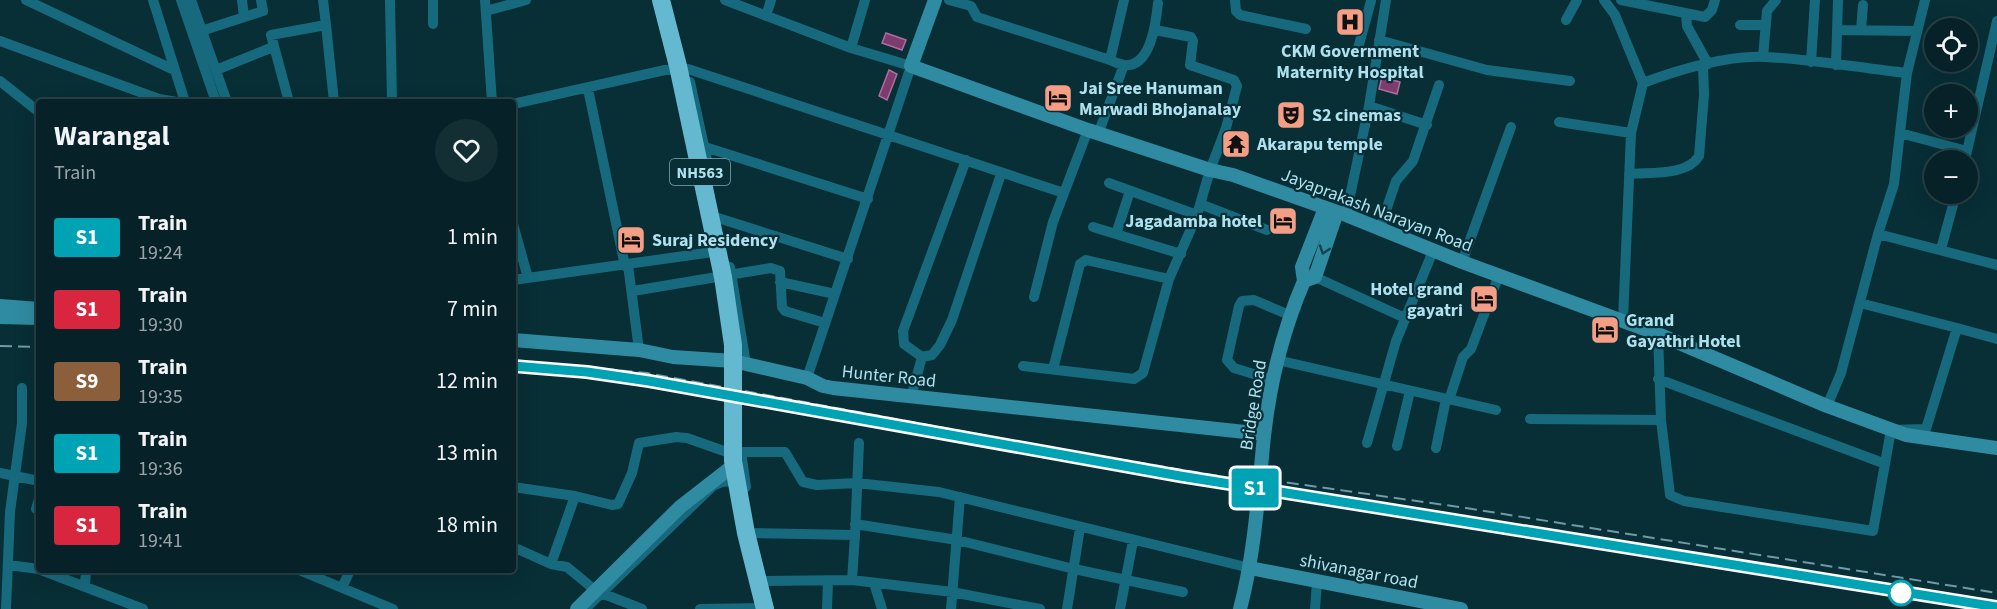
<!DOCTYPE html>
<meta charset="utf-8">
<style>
body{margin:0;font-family:"Source Sans 3",sans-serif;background:#142f34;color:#f1f3f6;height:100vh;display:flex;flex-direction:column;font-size:22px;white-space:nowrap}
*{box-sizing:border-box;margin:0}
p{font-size:20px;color:#98a4a8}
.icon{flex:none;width:33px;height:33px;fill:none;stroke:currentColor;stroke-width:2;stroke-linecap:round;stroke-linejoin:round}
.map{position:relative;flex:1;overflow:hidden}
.drawer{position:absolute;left:36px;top:99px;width:480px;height:474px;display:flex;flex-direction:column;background:#062228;border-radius:6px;box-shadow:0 6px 24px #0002,0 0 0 2px #273f45}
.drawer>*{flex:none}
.badge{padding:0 12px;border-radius:4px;font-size:21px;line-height:39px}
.fabs{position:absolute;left:1924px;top:18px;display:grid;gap:12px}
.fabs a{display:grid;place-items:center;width:54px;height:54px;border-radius:50%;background:#062228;box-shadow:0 6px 24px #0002,0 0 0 2px #273f45;font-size:30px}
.map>.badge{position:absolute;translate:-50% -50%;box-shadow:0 0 0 3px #fff}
.round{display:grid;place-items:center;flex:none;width:63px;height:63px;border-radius:32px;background:#142f34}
.headline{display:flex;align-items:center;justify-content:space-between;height:102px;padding:0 18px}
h1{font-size:28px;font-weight:700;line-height:45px}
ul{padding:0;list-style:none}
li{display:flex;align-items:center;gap:18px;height:72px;padding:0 18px}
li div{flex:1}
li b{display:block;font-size:22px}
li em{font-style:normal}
li .badge{min-width:66px;font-weight:700;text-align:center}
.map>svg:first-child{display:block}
.building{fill:#7c3c6d;stroke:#b06c9f;stroke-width:1.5}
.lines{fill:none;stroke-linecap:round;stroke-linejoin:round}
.street{stroke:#176a7d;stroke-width:10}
.secondary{stroke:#2f8ba1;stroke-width:14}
.rail{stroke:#6e9ba7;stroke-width:2;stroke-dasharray:12 6;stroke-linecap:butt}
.secondary-bridge{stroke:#2f8ba1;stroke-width:14}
.highway-bridge{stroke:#64b9d0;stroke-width:18}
.oneway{stroke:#124551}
.line-casing{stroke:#fff;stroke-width:14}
.line{stroke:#00a3b4;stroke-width:9}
.stop-dot{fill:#fff;stroke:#00a3b4;stroke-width:3}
.labels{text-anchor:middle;stroke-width:4.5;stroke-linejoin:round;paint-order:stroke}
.shield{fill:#082e36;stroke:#7dabb8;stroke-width:1.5}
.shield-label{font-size:16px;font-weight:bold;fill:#afe1ef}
.poi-label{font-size:18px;font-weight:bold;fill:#afe1ef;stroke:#082e36;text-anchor:start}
.street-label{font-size:18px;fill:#afe1ef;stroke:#082e36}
</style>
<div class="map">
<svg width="1997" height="609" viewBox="0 0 1997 609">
<rect width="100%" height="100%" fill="#082e36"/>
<path class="building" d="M886 33 906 40 902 50 882 43Z
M889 70 897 74 887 100 879 96Z
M1382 77 1400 82 1397 94 1379 89Z"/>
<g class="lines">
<path class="street" d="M26 0 174 70
M153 0 185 102
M181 0 216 102
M191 0 227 102
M242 0 244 17
M390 0 392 102
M485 0 492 102
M725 0 851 48 911 66 807 378
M949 0 971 6 977 17 1110 60
M1124 0 1110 60C1114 62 1119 64 1124 65 1151 68 1156 22 1158 3
M1235 0 1236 11 1240 15 1306 29
M1604 0 1615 15 1643 83C1677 70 1728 55 1765 57 1812 59 1860 68 1907 73L1894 184 1878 234 1841 373 1827 406
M1621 0 1705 17 1712 10 1715 0
M486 11 526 0
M1686 14 1687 26 1708 64
M766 16 771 0
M1566 20 1577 0
M433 24V0
M326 25 334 102
M1740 25H1766
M1837 30 1917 31
M1861 30 1863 5
M195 33 263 11 261 0
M1379 40 1487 70 1570 81
M0 41 159 99 177 102
M851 48 865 0
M1357 52 1371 1
M1763 57 1767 11 1776 0
M1811 62 1815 0
M1836 65 1838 0
M216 70 273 47
M1907 73 1925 0
M0 81 39 112
M690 82 711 178
M588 89 625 266
M289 102 271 35 326 25 323 0
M513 104 665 70 688 69 1064 193 1088 130
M1369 106 1427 125
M1559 122 1631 133
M1900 133 1967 151
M1098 134 1124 65
M705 147 868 199
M1965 160 1997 21
M1629 174C1651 172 1687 176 1699 156L1704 95 1703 65
M1109 183 1197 215
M1200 204 1267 230
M1346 215 1369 106 1386 0
M718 218 848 259
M513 224 528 278
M1093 227 1181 254
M1380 228 1396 181 1413 161 1439 85
M1116 234 1130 191
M1878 234 1997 265
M1941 249 1956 194
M1462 262 1511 127
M628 265 639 350
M730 267 746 364
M1315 277 1405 318
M513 280 720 251
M780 282 835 294
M633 291 771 268 780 271 782 307 785 311 825 323
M1034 297 1053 222 1064 193
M1860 303 1957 328
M1623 320 1631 133 1643 83
M1658 334 1661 420 1670 495 1684 501 1873 531 1891 430 1926 429 1957 328 1997 339
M922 357 904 344 903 331 966 160
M1277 360 1496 410
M1023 366 1134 379 1143 373 1169 279 1197 215 1210 170 1226 128 1237 86 1234 80 1190 65 1193 41 1191 37 1155 30
M1053 369 1080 264 1086 260 1169 279
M1658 379 1883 463
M1273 380 1234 368 1227 360 1239 306 1242 301 1254 300 1289 315
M911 397 922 357 932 355 940 345 952 320 1001 174
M1449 400 1463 357 1471 349 1499 275
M1530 419 1661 420
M1367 443 1396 341 1433 251
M1397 446 1410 391
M1436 448 1446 399
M741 452 746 487
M0 473 39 481
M513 487 575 496 612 505 618 504 632 473 639 443 676 437 687 438 738 456 741 452H785L803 482 817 485 857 483 939 492 1250 568
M36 509 39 499
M855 524 957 540 1074 569 1183 592
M751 533 855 535 859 443
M513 547 551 564 567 567 596 591 642 609
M551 564 575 496
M8 565 39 569
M41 570 143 609
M299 570 393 609
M852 580 855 535
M760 581 852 580 952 592 1040 609
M874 583 882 609
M85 585 86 570
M342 588 350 570
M6 609 10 512 22 423V388
M585 609 713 486 722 482 742 480
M700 609 769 608
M827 609 828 581
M951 609 960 497
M1067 609 1080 528
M1120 609 1133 541
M1315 609 1317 582"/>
<path class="secondary" d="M935 0 911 66 1088 130 1210 170 1233 175 1346 215 1462 262 1658 334 1827 406 1906 435 1997 448
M1304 281 1315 277 1337 212
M1304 281 1302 267 1325 208
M0 306 39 309
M0 317 39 318
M513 340 639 350 673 357 733 361 807 378 823 386 833 388 1264 434
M1250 568 1461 609
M1240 609C1255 552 1258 495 1264 436 1270 382 1283 330 1304 281"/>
<path class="rail" d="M0 346 39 347
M513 360 647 373 1064 450 1242 480 1267 488 1464 517 1997 603
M1269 480 1466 508 1997 593"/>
<path class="secondary-bridge" d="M577 609 680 507 734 465"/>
<path class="highway-bridge" d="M661 0 678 66 723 277 733 345V461L746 533 765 609"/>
</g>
<defs><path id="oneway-chevron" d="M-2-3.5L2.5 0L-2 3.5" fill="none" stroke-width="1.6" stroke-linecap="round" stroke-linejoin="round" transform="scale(1.5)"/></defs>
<use class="oneway" href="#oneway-chevron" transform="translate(1324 250) rotate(108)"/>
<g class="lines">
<g class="line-casing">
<path id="line" d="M513 366 587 372 649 381 1180 476 1997 607"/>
</g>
<use href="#line" class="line"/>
</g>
<defs>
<g id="hospital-square" transform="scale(1.5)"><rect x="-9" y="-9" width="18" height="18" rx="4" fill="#f49e86" stroke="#082e36"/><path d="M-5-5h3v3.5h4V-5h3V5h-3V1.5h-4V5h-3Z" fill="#111"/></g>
<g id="hotel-square" transform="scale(1.5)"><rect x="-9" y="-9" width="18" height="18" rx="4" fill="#f49e86" stroke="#082e36"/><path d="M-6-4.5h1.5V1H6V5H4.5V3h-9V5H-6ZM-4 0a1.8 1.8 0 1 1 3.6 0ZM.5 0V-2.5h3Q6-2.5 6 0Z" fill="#111"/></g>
<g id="theatre-square" transform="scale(1.5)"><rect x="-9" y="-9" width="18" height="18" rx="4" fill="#f49e86" stroke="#082e36"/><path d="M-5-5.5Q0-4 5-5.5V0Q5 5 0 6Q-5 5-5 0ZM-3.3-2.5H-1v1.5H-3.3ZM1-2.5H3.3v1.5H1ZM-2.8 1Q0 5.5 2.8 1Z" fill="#111"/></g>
<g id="temple-square" transform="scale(1.5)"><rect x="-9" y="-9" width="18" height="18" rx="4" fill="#f49e86" stroke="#082e36"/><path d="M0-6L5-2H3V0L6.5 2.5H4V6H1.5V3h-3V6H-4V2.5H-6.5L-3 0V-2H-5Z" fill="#111"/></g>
</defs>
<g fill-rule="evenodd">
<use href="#hospital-square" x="1350" y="22"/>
<use href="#hotel-square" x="1058" y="98"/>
<use href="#theatre-square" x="1291" y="115"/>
<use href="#temple-square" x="1236" y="144"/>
<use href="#hotel-square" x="1283" y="221"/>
<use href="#hotel-square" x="631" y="240"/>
<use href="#hotel-square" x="1484" y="299"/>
<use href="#hotel-square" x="1605" y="330"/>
</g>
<circle class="stop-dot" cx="1901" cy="593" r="12"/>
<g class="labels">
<rect class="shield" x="670" y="159" width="60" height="26" rx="4.5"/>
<g class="shield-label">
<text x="700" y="178">NH563</text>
</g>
<g class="poi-label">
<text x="1350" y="57" text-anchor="middle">CKM Government<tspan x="1350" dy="21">Maternity Hospital</tspan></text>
<text x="1079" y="94">Jai Sree Hanuman<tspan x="1079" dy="21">Marwadi Bhojanalay</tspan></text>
<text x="1312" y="121">S2 cinemas</text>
<text x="1257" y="150">Akarapu temple</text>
<text x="1262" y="227" text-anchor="end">Jagadamba hotel</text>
<text x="652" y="246">Suraj Residency</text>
<text x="1463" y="295" text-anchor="end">Hotel grand<tspan x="1463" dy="21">gayatri</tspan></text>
<text x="1626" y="326">Grand<tspan x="1626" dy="21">Gayathri Hotel</tspan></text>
</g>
<g class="street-label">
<text transform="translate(1377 210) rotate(21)" y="6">Jayaprakash Narayan Road</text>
<text transform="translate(889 376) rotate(6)" y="6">Hunter Road</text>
<text transform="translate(1253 405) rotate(-81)" y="6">Bridge Road</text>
<text transform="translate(1359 571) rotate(11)" y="6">shivanagar road</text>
</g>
</g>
</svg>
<div class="fabs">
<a><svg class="icon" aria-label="locate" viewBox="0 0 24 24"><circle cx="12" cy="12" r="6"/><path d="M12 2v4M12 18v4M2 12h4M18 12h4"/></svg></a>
<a>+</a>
<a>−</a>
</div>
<b class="badge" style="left:1255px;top:488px;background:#00a3b4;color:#fff">S1</b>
<section class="drawer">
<div class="headline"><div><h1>Warangal</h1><p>Train</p></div><a class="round"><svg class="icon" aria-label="heart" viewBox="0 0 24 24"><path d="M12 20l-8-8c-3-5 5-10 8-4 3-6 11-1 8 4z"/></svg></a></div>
<ul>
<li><span class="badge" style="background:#00a3b4;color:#fff">S1</span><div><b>Train</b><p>19:24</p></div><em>1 min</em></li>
<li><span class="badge" style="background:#d7263d;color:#fff">S1</span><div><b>Train</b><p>19:30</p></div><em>7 min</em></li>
<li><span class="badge" style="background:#8b5e3c;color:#fff">S9</span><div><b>Train</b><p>19:35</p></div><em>12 min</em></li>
<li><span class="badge" style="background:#00a3b4;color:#fff">S1</span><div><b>Train</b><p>19:36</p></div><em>13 min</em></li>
<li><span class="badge" style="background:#d7263d;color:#fff">S1</span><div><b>Train</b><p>19:41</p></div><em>18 min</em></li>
</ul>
</section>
</div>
